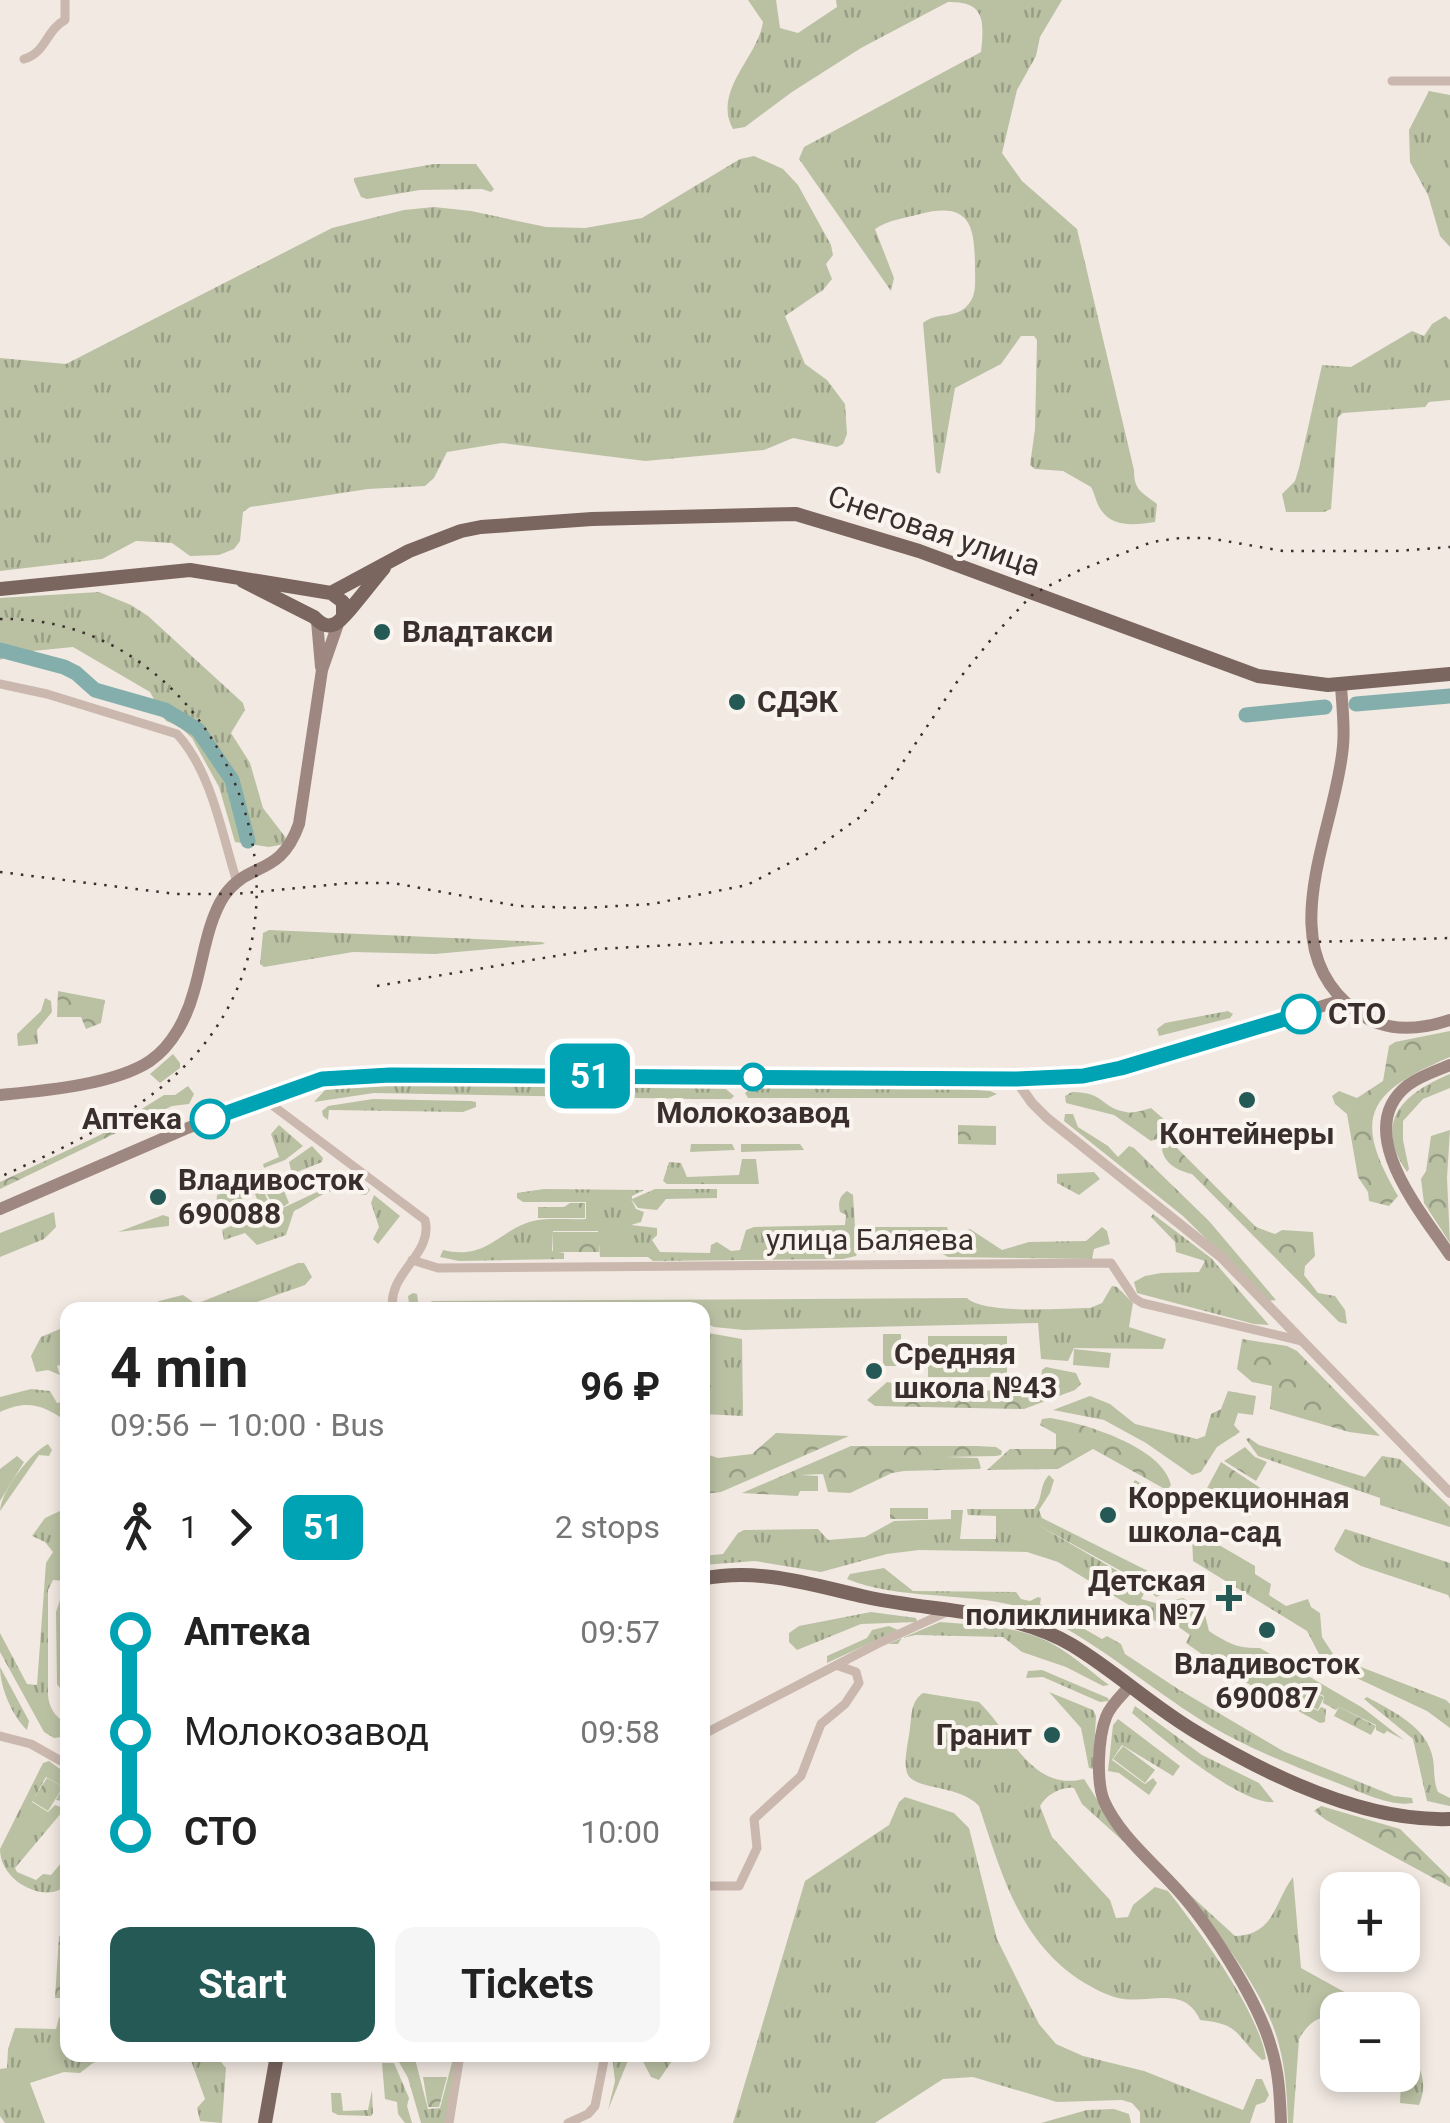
<!DOCTYPE html>
<meta charset="utf-8">
<style>
body{margin:0;font-family:Roboto,sans-serif;background:#f6f6f6;color:#222;height:100vh;display:flex;flex-direction:column;font-size:38px;white-space:nowrap}
*{box-sizing:border-box;margin:0}
p{font-size:32px;color:#767676}
.icon{flex:none;width:55px;height:55px;fill:none;stroke:currentColor;stroke-width:2;stroke-linecap:round;stroke-linejoin:round}
.map{position:relative;flex:1;overflow:hidden}
.panel{position:absolute;left:60px;top:1302px;width:650px;height:760px;display:flex;flex-direction:column;background:#fff;border-radius:20px;box-shadow:0 5px 15px #0003}
.panel>*{flex:none}
.badge{padding:0 20px;border-radius:15px;font-size:35px;line-height:65px}
.tools{position:absolute;left:1320px;top:1872px;display:grid;gap:20px}
.tools a{display:grid;place-items:center;width:100px;height:100px;border-radius:20px;background:#fff;box-shadow:0 5px 15px #0003;font-size:50px}
.map>.badge{position:absolute;translate:-50% -50%;box-shadow:0 0 0 5px #fff}
.legs{display:flex;align-items:center;gap:15px;height:110px;padding:0 50px;font-size:32px}
.legs p{margin-inline-start:auto}
.overview{display:flex;align-items:center;justify-content:space-between;height:170px;padding:0 50px}
h1{font-size:55px;font-weight:700;line-height:75px}
.cta{display:flex;gap:20px;margin-top:auto;padding:20px 50px}
.cta a{flex:1;height:115px;border-radius:20px;background:#245956;color:#fff;font-size:40px;font-weight:700;line-height:115px;text-align:center}
.cta a+a{background:#f6f6f6;color:#222}
ul{padding:0 50px;list-style:none}
li{display:flex;align-items:center;gap:35px;height:100px;font-size:38px}
li i{display:grid;place-items:center;width:15px;height:100%;margin:0 12px;background:currentColor}
li i::after{content:'';width:25px;height:25px;margin:-12px;border:8px solid;border-radius:50%;background:#fff}
li p{margin-inline-start:auto}
li:first-child i{background:linear-gradient(#0000 50%,currentColor 0)}
li:last-child i{background:linear-gradient(currentColor 50%,#0000 0)}
.map>svg:first-child{display:block}
.grass{fill:url(#grass-tufts)}
.forest{fill:url(#forest-crowns)}
.pitch{fill:#bac1a3}
.lines{fill:none;stroke-linecap:round;stroke-linejoin:round}
.river{stroke:#83aeab;stroke-width:15}
.minor{stroke:#cab8af;stroke-width:9}
.tertiary{stroke:#cab8af;stroke-width:10}
.secondary{stroke:#9e8780;stroke-width:12}
.primary{stroke:#7a655f;stroke-width:14}
.rail{stroke:#3a2f2c;stroke-width:2.5;stroke-dasharray:2.5 8;stroke-linecap:butt}
.line-1-casing{stroke:#fff;stroke-width:22}
.line-1{stroke:#00a3b4;stroke-width:15}
.poi-dot{fill:#245956;stroke:#faf4ef;stroke-width:4}
.stop-1-dot{fill:#fff;stroke:#00a3b4;stroke-width:5}
.labels{text-anchor:middle;stroke-width:8;stroke-linejoin:round;paint-order:stroke}
.street-label{font-size:30px;fill:#3a2f2c;stroke:#faf4ef}
.poi-label{font-size:30px;font-weight:bold;fill:#3a2f2c;stroke:#faf4ef;text-anchor:start}
.stop-label{font-size:30px;font-weight:bold;fill:#3a2f2c;stroke:#faf4ef;text-anchor:start}
</style>
<div class="map">
<svg width="1450" height="2123" viewBox="0 0 1450 2123">
<defs>
<pattern id="grass-tufts" width="24" height="20" patternUnits="userSpaceOnUse" patternTransform="scale(2.5)"><rect width="24" height="20" fill="#bac1a3"/><path d="M3 7l-1-3M5 7V3M7 7l1-3M15 17l-1-3M17 17v-4M19 17l1-3" fill="none" stroke="#989d85"/></pattern>
<pattern id="forest-crowns" width="20" height="18" patternUnits="userSpaceOnUse" patternTransform="scale(2.5)"><rect width="20" height="18" fill="#bac1a3"/><path d="M2 6a3 3 0 1 1 6 0M12 15a3 3 0 1 1 6 0" fill="none" stroke="#989d85"/></pattern>
</defs>
<rect width="100%" height="100%" fill="#f2e9e2"/>
<path class="grass" d="M748 0H776L780 28 798 33 837 7 836 0H1062L1040 37 1036 56 1017 90 1002 153 1022 181 1077 229 1134 470C1134 491 1142 492 1157 504L1155 522C1136 525 1113 528 1101 510 1096 503 1095 494 1091 487L1063 471 1035 469 1030 465 1035 429 1037 340 1034 336H1021L1001 364 955 388 940 474 936 472 923 323C936 312 953 319 966 307 977 296 975 284 975 270 975 226 971 201 920 214 905 218 888 220 875 229L894 278 891 291 799 159 804 147 981 52C984 22 986 1 948 2L861 48 792 92 745 127 733 129C712 91 758 57 763 22Z
M1429 91 1450 95V247L1440 236 1428 195 1410 162 1409 130Z
M754 156 783 169 798 185 831 245 833 255 826 264 832 279 823 290 785 316 805 364 827 380 845 404 847 434 843 444 837 447 793 438 764 450 645 461 502 443 447 452 434 478 425 486 368 489 250 507 243 512 240 541 234 549 219 555 190 556 172 543 136 541 102 559 0 571V358L66 364 332 228 404 210 434 207 471 211 546 227 585 228 642 218 740 159Z
M434 164H476L494 189 491 192 482 189 420 190 367 199 361 197 354 181V178Z
M1445 316 1450 320V400L1429 402 1425 407 1343 413 1338 417 1331 509 1324 512H1286L1282 494 1295 481 1299 468 1322 365 1351 367 1412 331 1424 336 1432 324Z
M99 592 131 605 148 616 243 703 245 710 231 733 250 763 263 808 286 838 285 844 269 847 235 842 219 787 192 738 179 726 166 721 150 692 73 647 13 653 0 660V598Z
M269 930 542 942 545 944 435 954 353 952 264 967 260 964 263 933Z
M45 998 51 1001 52 1012 37 1030 38 1044 18 1046 17 1034 41 1011Z
M1228 1011 1233 1014 1230 1018 1159 1036 1157 1029 1165 1023Z
M1450 1074V1088L1423 1099 1403 1121V1140L1409 1169 1407 1172C1372 1121 1404 1093 1450 1074Z
M361 1084 726 1089 734 1096 731 1099H692L374 1093 314 1102 326 1089Z
M753 1087 948 1088 990 1091 997 1094 988 1098H748L745 1093Z
M373 1099 471 1101 476 1102V1107L463 1112 329 1110 328 1120 323 1116 322 1111 328 1106Z
M1065 1114H1073L1078 1127 1108 1146 1118 1157 1129 1146 1134 1148 1209 1221 1276 1300 1269 1301 1183 1216 1064 1121Z
M279 1125 303 1146 285 1160 264 1168 263 1164 279 1157 271 1134Z
M691 1144H732L735 1150 690 1152Z
M741 1144H800L804 1150 741 1152Z
M312 1146 323 1158 322 1162 292 1174 289 1162Z
M742 1159H756L759 1184H667L663 1181 669 1162 681 1163 687 1177 739 1175Z
M275 1171 277 1176 262 1187 272 1210 276 1211 328 1187 326 1177 329 1173C342 1173 363 1179 370 1190L366 1195C357 1194 349 1191 340 1190 325 1189 308 1205 294 1211L286 1235 257 1245 245 1233 224 1240 222 1230 262 1212 255 1194 216 1208 217 1195Z
M1094 1172 1100 1179 1079 1195 1057 1183V1174Z
M544 1189 644 1190 632 1196V1199L655 1189H717V1198L666 1199 657 1210 638 1208 631 1199 636 1209 644 1212 641 1222 631 1225 657 1228V1235L652 1240 660 1252 710 1253 711 1245 717 1242 731 1251 740 1250 746 1230 754 1227 845 1225 846 1215 840 1212C838 1203 839 1196 847 1191L853 1195 855 1227H947L951 1237 970 1229 1002 1250 1029 1242 1086 1241 1102 1227 1107 1231 1110 1244 1094 1249 1092 1259 948 1257 941 1253 939 1239H862L856 1256 843 1259 653 1261 648 1257H600L598 1231H553L552 1251 564 1253V1259L459 1261 440 1257 443 1250C490 1261 499 1227 538 1220 553 1218 571 1220 586 1219V1202H523L517 1198V1193Z
M374 1195 400 1216 378 1244 373 1239 379 1227 371 1203Z
M54 1212 56 1227 44 1239 0 1257V1233Z
M1153 1214 1211 1258 1269 1325 1254 1324 1137 1293 1134 1282 1145 1276 1161 1273 1199 1272 1205 1261 1176 1252 1175 1242 1151 1217Z
M163 1215 169 1217V1226L118 1232Z
M298 1263H304L312 1277 305 1285 234 1310H148L159 1301 183 1295 196 1304Z
M1112 1286 1117 1287 1133 1303 1129 1327 1166 1339 1163 1349 1074 1348 1068 1361 1041 1359 1038 1323 744 1330 714 1327 703 1322 702 1310 523 1304 500 1310H410L408 1296 413 1293 417 1294 419 1308H424L432 1301 967 1298C985 1315 1063 1308 1090 1308L1102 1303Z
M67 1326V1362L57 1366 60 1375 48 1370 36 1372 31 1356 41 1337Z
M703 1332 742 1339 743 1416 703 1414Z
M31 1389 50 1391 57 1403 67 1401V1422C44 1405 27 1399 0 1412V1397Z
M1228 1391 1256 1396 1253 1415 1238 1413 1234 1425 1240 1432 1217 1447 1201 1472 1192 1475 1146 1443 1104 1420 1053 1410 1090 1396 1110 1404 1135 1424 1197 1439 1205 1436 1211 1414 1221 1409Z
M1249 1438 1259 1445 1365 1477 1382 1456 1400 1459 1450 1507V1527L1380 1505V1498L1258 1456 1246 1439Z
M48 1444 52 1450 49 1456 39 1455 0 1511C1 1491 30 1453 48 1444Z
M1049 1475 1054 1480 1050 1493 1039 1510 1042 1518 1162 1578 1170 1586V1591L1156 1597 1141 1582 1038 1525 1147 1588 1141 1599 1159 1604 1183 1598 1204 1611 1209 1631C1227 1643 1239 1649 1260 1648L1363 1708 1404 1740 1387 1731 1384 1734 1376 1730V1725L1339 1707 1336 1710 1323 1703 1324 1696 1294 1682 1288 1695 1318 1711 1321 1707 1326 1709 1325 1722 1320 1723 1227 1672 1186 1643 1190 1635 1173 1623 1165 1627 1058 1562 1027 1552 919 1550 887 1554 821 1572 755 1561 703 1565V1556L723 1554 738 1533 744 1530 818 1529 828 1540 865 1537 894 1521 951 1519V1510H963L960 1539H996V1516L968 1515 967 1509H1034C1043 1500 1039 1485 1049 1475Z
M60 1511 67 1527V1581L53 1580 48 1590V1693C48 1705 55 1719 67 1722L68 1736 54 1738 44 1732 0 1652V1633L27 1684 37 1685 46 1563 53 1552 45 1542 32 1536 45 1518Z
M1345 1529 1450 1563V1599L1448 1595 1361 1566 1336 1552 1334 1549Z
M1195 1531 1255 1566V1574L1271 1584 1269 1595 1286 1606 1308 1599 1311 1607 1320 1613 1322 1637 1335 1657 1446 1700 1450 1704V1728L1427 1711 1329 1665 1320 1656 1307 1631 1193 1561 1192 1536Z
M884 1568 913 1591 1016 1592 1021 1599 1030 1601 1038 1597 1041 1598 1040 1604 1102 1639 1107 1636 1121 1644 1125 1654 1178 1689 1283 1751 1394 1796 1412 1798 1413 1803C1390 1807 1361 1792 1340 1784 1293 1766 1244 1747 1201 1720 1147 1686 1098 1643 1041 1615 988 1589 904 1603 847 1579L850 1574Z
M871 1612 916 1618 917 1622 861 1624 797 1650 789 1642V1633L799 1626Z
M940 1622C971 1625 1005 1625 1035 1636 1063 1646 1086 1668 1109 1685L1103 1686 1066 1667 1022 1652 1003 1637 916 1635 902 1638 898 1644H888Z
M889 1626 898 1630 827 1663V1656L867 1638 872 1630Z
M0 1667 29 1721 27 1730C12 1716 0 1687 0 1667Z
M1042 1670 1108 1698 1109 1701 1100 1702 1043 1677 1026 1678 1028 1671Z
M1049 1692 1093 1710 1096 1716 1093 1769 1089 1768 1081 1728Z
M923 1693 979 1702C1012 1734 1031 1792 1084 1779L1124 1842 1082 1804 1074 1788C1061 1786 1046 1795 1040 1806L1052 1837 1110 1900 1116 1918 1128 1917 1133 1905 1155 1887 1168 1891C1198 1929 1260 2013 1266 2059L1262 2060C1234 2034 1241 2024 1200 2020 1184 1984 1149 2005 1118 1998 1106 1995 1093 1988 1083 1982 1019 1942 1001 1872 979 1806 960 1785 917 1790 908 1775 902 1764 909 1740 910 1728 912 1713 911 1701 923 1693Z
M1367 1697C1392 1711 1428 1727 1433 1759 1435 1771 1433 1780 1438 1792L1450 1798V1806L1427 1801 1413 1739 1364 1699Z
M1135 1706 1202 1755 1259 1783 1274 1802C1242 1806 1159 1736 1132 1713Z
M1118 1719 1180 1766 1173 1776 1122 1745 1112 1760 1145 1784 1153 1778 1157 1783 1149 1795 1119 1773 1108 1771 1113 1725Z
M49 1761 67 1774V1802L56 1800 63 1787 46 1777 32 1802 48 1812 55 1805 61 1807 62 1812 15 1868 17 1872 36 1880 43 1874 51 1875 67 1856C67 1862 70 1874 68 1880 58 1907 0 1887 0 1849L43 1763Z
M905 1797 954 1813 969 1828 997 1939 1039 2024 1056 2044 1083 2056 1144 2071 1243 2110 1256 2079H1262L1269 2095 1265 2102 1256 2105 1250 2123H1140V2112L1132 2103 1122 2100 1057 2102 973 2077 943 2079 875 2123H733L805 1881 889 1825 899 1802Z
M1293 1877 1301 1968 1377 2010H1338L1337 2017C1319 2014 1308 2023 1299 2039L1293 2123H1288C1287 2097 1286 2071 1279 2045 1266 1993 1219 1935 1187 1892L1235 1936C1275 1935 1274 1902 1293 1877Z
M59 2017 67 2022 68 2055H112L93 2063 80 2073 64 2072 30 2083 45 2123H5L0 2116V2069L7 2068 8 2049 15 2028 56 2029Z
M1403 2038C1417 2062 1430 2078 1419 2105L1400 2103Z
M189 2055H226L221 2062 226 2068 222 2123 200 2121 197 2108 205 2099Z
M395 2055H414L428 2109 440 2108 454 2055H458L447 2123H421L408 2078Z
M612 2055H676L659 2080 651 2077 640 2056 629 2058 608 2110 615 2081Z
M382 2063H394L409 2098 407 2106 412 2123H405L398 2114 397 2102 385 2099Z
M372 2090 373 2113 371 2116 338 2115 332 2112 331 2093H341L343 2111 368 2110Z
M1114 2109 1129 2114 1131 2123H1041L1087 2110Z"/>
<path class="forest" d="M58 991 105 1000 101 1023 86 1029 81 1017H57Z
M1450 1031V1057C1368 1092 1351 1116 1398 1196L1389 1206 1369 1201 1368 1192 1358 1177 1347 1114 1335 1104 1332 1096 1339 1091 1357 1098 1383 1081 1389 1046 1395 1042Z
M173 1054 180 1063V1068L160 1083 150 1074Z
M188 1086 194 1094 189 1104 172 1106 0 1189V1182L100 1135 164 1095H175Z
M1072 1092C1105 1092 1101 1108 1126 1112 1133 1114 1143 1110 1151 1108L1173 1127 1162 1137 1151 1141 1114 1115 1066 1103 1065 1096Z
M958 1125 996 1126V1145L958 1144Z
M1450 1130 1447 1178 1450 1243 1424 1203 1421 1179 1426 1171 1431 1136Z
M1170 1141 1256 1227 1275 1234 1282 1230 1313 1232 1315 1256 1305 1266 1304 1275 1318 1293 1335 1296 1345 1310 1347 1324 1339 1322 1192 1174C1179 1171 1164 1164 1162 1149Z
M570 1203H585V1218H538V1207H564Z
M553 1232H599V1252H553Z
M861 1240H939V1252H861Z
M1242 1339 1287 1346 1297 1351 1380 1436 1349 1432 1270 1409 1272 1386 1252 1382 1237 1369Z
M1046 1367 1076 1373 1081 1384 1075 1390 1024 1409 875 1406 867 1400 887 1382 932 1391 1040 1390 1042 1370Z
M1050 1418C1084 1423 1163 1447 1171 1485L1168 1489 1163 1488 1093 1449 1058 1469 987 1470 1010 1449H1056V1434L1040 1425 1042 1419Z
M776 1433 849 1436 721 1492 703 1494V1453L718 1458 752 1454Z
M851 1446H977L996 1447 1002 1451 1001 1455 996 1456 945 1457 978 1458 981 1468 979 1469 904 1471 892 1473 850 1493 828 1492 823 1474 800 1475 818 1476V1491H800L798 1496 742 1493Z
M1245 1447 1255 1457 1267 1462 1256 1481 1224 1461Z
M17 1456 24 1462 0 1501V1469Z
M1221 1462 1265 1491 1250 1517 1205 1492Z
M1135 1480 1168 1499 1163 1508 1130 1489Z
M890 1508H928V1519H890Z
M1339 1707 1376 1726 1371 1735 1334 1716Z
M1123 1746 1155 1770 1145 1783 1113 1759Z
M47 1778 63 1787 48 1811 32 1801Z
M1321 1806 1400 1829 1450 1878V1887L1326 1820 1314 1811Z
M59 1936H64L63 1948 67 1949 64 1998H55Z
M423 2077H447L439 2107H428Z"/>
<path class="pitch" d="M277 1180 280 1181 289 1203 276 1211 263 1187Z
M883 1334H901V1366H883Z
M928 1336H1007V1377H928Z
M1074 1349 1111 1353 1109 1368 1073 1365Z
M67 1593V1698L57 1684 56 1612 60 1600Z
M1294 1683 1324 1697 1318 1710 1289 1695Z"/>
<g class="lines">
<path class="river" d="M0 650 64 667 76 673 95 690 165 710 198 730 232 780 248 841
M1356 704 1450 696
M1246 715 1325 707"/>
<path class="minor" d="M24 59C46 53 46 30 65 20V0
M1392 81H1450
M0 684 47 694 177 734C212 772 222 835 237 882
M264 1099 425 1220C434 1255 386 1273 393 1310
M412 1260 438 1268 1111 1263 1134 1298 1142 1303 1302 1341
M702 1735 877 1644 949 1611
M0 1736 31 1744 68 1765
M702 1886H739L757 1848 754 1819 801 1776 821 1724 845 1704 859 1683 856 1672 836 1665
M449 2123 460 2055
M568 2123 588 2114 595 2106 605 2055"/>
<path class="tertiary" d="M1015 1079 1032 1103 1047 1118 1221 1257 1450 1493"/>
<path class="secondary" d="M317 621 321 667
M1341 685C1342 705 1345 726 1343 746 1336 831 1268 946 1356 1011 1384 1033 1417 1031 1450 1020
M1450 1065C1436 1071 1420 1076 1408 1085 1350 1130 1422 1213 1450 1255
M0 1095C42 1091 114 1085 150 1061 173 1045 187 1017 194 991 203 961 207 922 224 896 249 860 280 878 299 824L322 670 339 621
M0 1209 185 1129 304 1084 328 1078 390 1075 1015 1079 1083 1076 1121 1068 1342 1000
M1129 1687C1121 1696 1110 1706 1106 1717 1098 1738 1096 1781 1104 1801 1118 1833 1149 1859 1172 1884 1206 1919 1258 2000 1271 2047 1279 2072 1280 2097 1281 2123"/>
<path class="primary" d="M243 581 314 617C320 623 326 628 335 624 345 619 374 579 384 568
M0 589 190 570 331 593 343 602V616
M331 593 409 551 461 531 481 527 592 519 796 514 919 551 1258 676 1328 685 1450 674
M702 1579C759 1567 812 1585 866 1597 934 1612 1011 1609 1072 1645 1115 1671 1152 1706 1196 1732 1269 1776 1364 1822 1450 1819
M265 2123 277 2055"/>
<path class="rail" d="M0 619C204 615 329 872 211 1035 160 1106 78 1141 0 1177
M0 872 176 894H235L351 883H393L518 906 583 908 652 904 747 885 811 852 860 817 891 780 959 679 998 631 1033 594 1080 570 1152 542 1180 538H1208L1283 551H1395L1450 547
M377 986 597 949 728 942H1313L1450 938"/>
</g>
<g class="lines">
<g class="line-1-casing">
<path id="line-1" d="M210 1119 322 1079 390 1075 1016 1079 1083 1076 1121 1068 1301 1014"/>
</g>
<use href="#line-1" class="line-1"/>
</g>
<g class="poi-dot">
<circle cx="382" cy="632" r="10"/>
<circle cx="737" cy="702" r="10"/>
<circle cx="1247" cy="1100" r="10"/>
<circle cx="158" cy="1197" r="10"/>
<circle cx="874" cy="1371" r="10"/>
<circle cx="1108" cy="1515" r="10"/>
<path d="M1224 1583h10v10h10v10h-10v10h-10v-10h-10v-10h10z"/>
<circle cx="1267" cy="1630" r="10"/>
<circle cx="1052" cy="1735" r="10"/>
</g>
<g class="stop-1-dot">
<circle cx="1301" cy="1014" r="18"/>
<circle cx="753" cy="1077" r="12"/>
<circle cx="210" cy="1119" r="18"/>
</g>
<g class="labels">
<g class="street-label">
<text transform="translate(934 531) rotate(19)" y="10">Снеговая улица</text>
<text x="870" y="1250">улица Баляева</text>
</g>
<g class="poi-label">
<text x="402" y="642">Владтакси</text>
<text x="757" y="712">СДЭК</text>
<text x="1247" y="1144" text-anchor="middle">Контейнеры</text>
<text x="178" y="1190">Владивосток<tspan x="178" dy="34">690088</tspan></text>
<text x="894" y="1364">Средняя<tspan x="894" dy="34">школа №43</tspan></text>
<text x="1128" y="1508">Коррекционная<tspan x="1128" dy="34">школа-сад</tspan></text>
<text x="1206" y="1591" text-anchor="end">Детская<tspan x="1206" dy="34">поликлиника №7</tspan></text>
<text x="1267" y="1674" text-anchor="middle">Владивосток<tspan x="1267" dy="34">690087</tspan></text>
<text x="1032" y="1745" text-anchor="end">Гранит</text>
</g>
<g class="stop-label">
<text x="1328" y="1024">СТО</text>
<text x="753" y="1123" text-anchor="middle">Молокозавод</text>
<text x="182" y="1129" text-anchor="end">Аптека</text>
</g>
</g>
</svg>
<div class="tools">
<a>+</a>
<a>−</a>
</div>
<b class="badge" style="left:590px;top:1076px;background:#00a3b4;color:#fff">51</b>
<section class="panel">
<div class="overview"><div><h1>4 min</h1><p>09:56 – 10:00 · Bus</p></div><b>96 ₽</b></div>
<div class="legs"><svg class="icon" aria-label="walk" viewBox="0 0 24 24"><circle cx="13" cy="4" r="2"/><path d="M13 8l-2 6 4 7M11 14l-3 7M7 12l3-4h3l4 4"/></svg>1<svg class="icon" aria-label="forward" viewBox="0 0 24 24"><path d="M9 5l7 7-7 7"/></svg><b class="badge" style="background:#00a3b4;color:#fff">51</b><p>2 stops</p></div>
<ul>
<li><i style="color:#00a3b4"></i><b>Аптека</b><p>09:57</p></li>
<li><i style="color:#00a3b4"></i><span>Молокозавод</span><p>09:58</p></li>
<li><i style="color:#00a3b4"></i><b>СТО</b><p>10:00</p></li>
</ul>
<div class="cta"><a>Start</a><a>Tickets</a></div>
</section>
</div>
